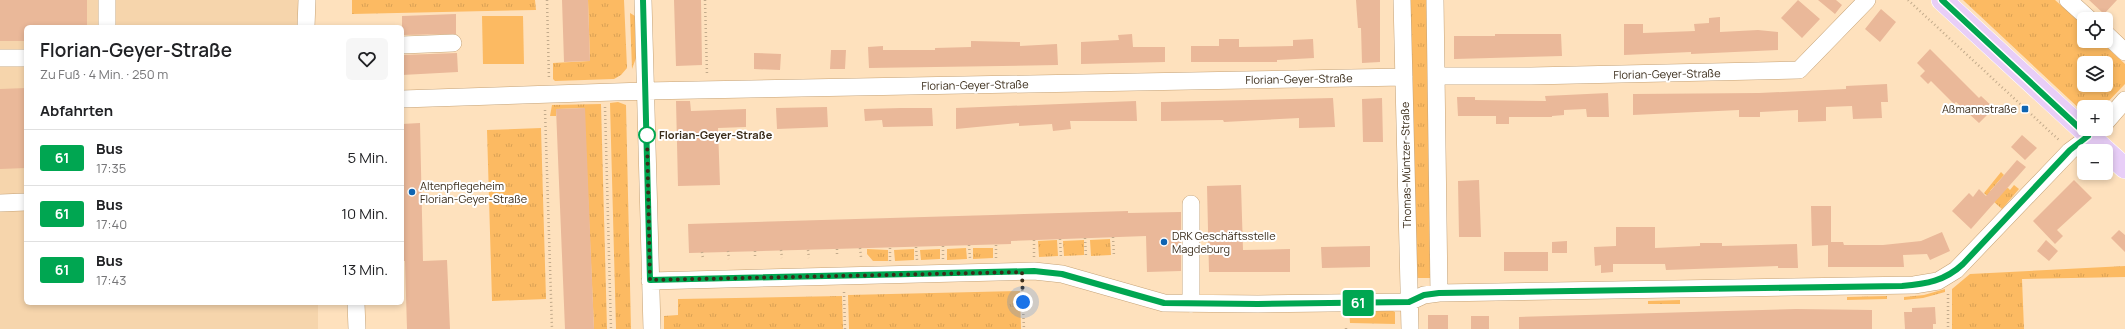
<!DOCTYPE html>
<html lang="de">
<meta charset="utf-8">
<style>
body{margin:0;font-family:Manrope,sans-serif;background:#f6f6f6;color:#202124;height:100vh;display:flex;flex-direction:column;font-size:15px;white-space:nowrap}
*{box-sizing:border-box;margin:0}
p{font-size:13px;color:#757577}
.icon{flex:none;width:22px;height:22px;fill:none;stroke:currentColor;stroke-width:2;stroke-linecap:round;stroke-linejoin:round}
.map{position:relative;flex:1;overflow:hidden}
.details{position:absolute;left:24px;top:25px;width:380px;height:280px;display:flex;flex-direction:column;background:#fff;border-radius:6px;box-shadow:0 2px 6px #0003}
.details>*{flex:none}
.badge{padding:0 8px;border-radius:3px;font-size:14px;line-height:26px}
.fabs{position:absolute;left:2077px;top:12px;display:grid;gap:8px}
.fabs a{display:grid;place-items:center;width:36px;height:36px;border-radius:6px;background:#fff;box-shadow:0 2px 6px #0003;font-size:20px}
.you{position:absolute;width:20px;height:20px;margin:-10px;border:3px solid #fff;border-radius:50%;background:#1a73e8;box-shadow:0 0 0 6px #1a73e833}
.map>.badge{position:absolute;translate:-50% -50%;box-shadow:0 0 0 2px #fff}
h2{padding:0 16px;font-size:15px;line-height:36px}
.round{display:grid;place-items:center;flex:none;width:42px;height:42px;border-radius:6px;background:#f6f6f6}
.headline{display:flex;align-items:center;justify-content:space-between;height:68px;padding:0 16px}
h1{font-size:19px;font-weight:600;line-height:30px}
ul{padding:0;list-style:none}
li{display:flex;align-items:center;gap:12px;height:56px;padding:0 16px;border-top:1px solid #e0e0e0}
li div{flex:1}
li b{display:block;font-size:15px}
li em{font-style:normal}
li .badge{min-width:44px;font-weight:700;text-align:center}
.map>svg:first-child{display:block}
.built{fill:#f6d5ac}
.grass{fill:url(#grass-tufts);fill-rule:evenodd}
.green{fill:#fcba62}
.building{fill:#eab899}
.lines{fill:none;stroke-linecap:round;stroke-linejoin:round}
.minor-casing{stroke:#c5a276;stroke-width:18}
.major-casing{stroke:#fff;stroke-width:22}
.path{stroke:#c2aa8b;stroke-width:2.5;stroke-dasharray:1 3;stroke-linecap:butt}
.minor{stroke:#fff;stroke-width:17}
.major{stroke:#e8cef7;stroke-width:21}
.line-casing{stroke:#fff;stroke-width:9}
.line{stroke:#00a651;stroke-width:6}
.walk{stroke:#3a2c1a;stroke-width:4;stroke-dasharray:0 7.2}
.poi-dot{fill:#0e64b2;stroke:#fff;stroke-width:1.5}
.stop-dot{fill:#fff;stroke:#00a651;stroke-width:2}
.labels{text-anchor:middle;stroke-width:4;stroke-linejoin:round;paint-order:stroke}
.street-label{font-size:11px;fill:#3a2c1a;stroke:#fff}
.poi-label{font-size:11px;fill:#3a2c1a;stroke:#fff;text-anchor:start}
.stop-label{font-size:11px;font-weight:bold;fill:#3a2c1a;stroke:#fff;text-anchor:start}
</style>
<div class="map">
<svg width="2125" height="329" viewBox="0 0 2125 329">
<defs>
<pattern id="grass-tufts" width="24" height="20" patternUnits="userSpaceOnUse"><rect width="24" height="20" fill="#fcba62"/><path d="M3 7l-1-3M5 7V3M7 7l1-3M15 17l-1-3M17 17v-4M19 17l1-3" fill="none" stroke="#d9a054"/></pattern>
</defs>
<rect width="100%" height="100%" fill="#fee1bd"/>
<path class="built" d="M0 0H315V27H26V303H318V329H0Z"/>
<path class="grass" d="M352 0H535L536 10 352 14Z
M588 0H624L627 68 621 75 614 79 555 81 553 79V63L590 61Z
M1409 0H1430L1434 278H1413Z
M1963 0H2055L2084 26V41H2100L2125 64V84L2103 107H2084V113ZM2084 63H2106V85H2084Z
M630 13 635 16 636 58 632 69Z
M618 102 626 105 631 329H616L610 103Z
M601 104 607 329H594L584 108 556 109V116H550L552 105Z
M541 128 546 299 492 301 487 130Z
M2001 172 2004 175 1990 191 2008 188 2010 190 2014 185 2019 189 2002 209 1984 193Z
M1110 239 1111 255 1091 256 1090 240Z
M1057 240 1058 256 1039 257 1038 241Z
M1084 240V255L1064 256 1063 241Z
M966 248 967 259 947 260V249Z
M973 248H993V258L973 259Z
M867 249 888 250V261H873L867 254Z
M914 249V260L895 261 894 250Z
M940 249V259L921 260 920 250Z
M2125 266V277L2022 279 2024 329H1952V289L1970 274Z
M1945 289V292L1923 298 1904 300V297L1924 295Z
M1020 291 1021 329H849L848 295Z
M842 296 843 329H664V316L678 315V299Z
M1887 296V299L1847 300V297Z
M1680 300V304H1648V301Z
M1349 309H1389L1395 312V324L1350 323Z"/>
<path class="green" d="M482 16H523L524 64H483Z"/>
<path class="building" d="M0 0H87V27H26V41H0Z
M562 0H588L590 61 564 62Z
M674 0H701L702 65 676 66Z
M1356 0H1380V62L1362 63 1361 28H1358Z
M1798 0 1820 19 1802 38 1781 18Z
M1818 0H1836L1842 5 1835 14Z
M2089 0H2117L2104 14Z
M1881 9 1896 22 1880 42 1865 29Z
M456 14V34L402 35V16Z
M1720 17V32L1758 30 1778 32V50L1691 54V52L1624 55V24H1643V33L1695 31 1694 24 1709 23V18Z
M1132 34 1133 47H1165V62L1081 64V42L1119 40 1118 35Z
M1495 34H1561L1562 56 1454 59V36H1495Z
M1219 39H1239V47L1293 46V40L1313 39 1314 58 1277 60V62H1191V46H1219Z
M971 41 1020 42V46L1057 44 1058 65 869 68 868 47 883 46V50H935V48L971 47Z
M1930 49 1979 98 1981 96 1994 108 1979 123 1956 102 1954 104 1931 81 1928 84 1920 76 1925 71 1917 63Z
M831 50H846L845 69H830Z
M457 53 458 72 402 75V55Z
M754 53 781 54 780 70 754 69Z
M1887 84 1888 102H1881L1882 118 1853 119 1852 106 1826 107V121L1798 122V110L1760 112V117H1739V110L1633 115V94L1759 93 1846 89V86Z
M26 88V168L0 169V89Z
M1608 93 1609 117H1587L1586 109 1564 110V115L1552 116V117H1509V124H1496V116H1458L1457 97H1475V100L1546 101 1545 96Z
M1333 98 1335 127 1299 128V118L1224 122 1223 120 1161 121V102Z
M1382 98 1383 142H1363L1362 99Z
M676 101H690L691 111 746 109V127L718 128 720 185 678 186Z
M1136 101 1137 121H1070L1071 129 1053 131 1052 124 1019 126V123L956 129V108Z
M827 107 828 127 777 129 776 108Z
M585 108 594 329H565L556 109Z
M901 108H932L933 126 883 127 882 120 865 121 864 109Z
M420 123 423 261 447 260 450 329H407L405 261H402V124Z
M2022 135 2037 148 2025 160 2011 147Z
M2017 160 2026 167 1971 229 1952 211 1969 193 1973 197 1979 189 1986 196Z
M1479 180 1481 237H1459L1458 181Z
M2074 180 2092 198 2057 230 2063 236 2055 244 2033 221Z
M1241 185 1243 250 1290 249V272H1209L1207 186Z
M1811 206H1831V242H1843L1844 245H1883L1921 241 1942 232 1950 251 1930 260 1927 254 1903 255 1904 267H1828V245L1812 246Z
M1128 211V213L1181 212V271L1147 272 1146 236 1011 241V244L689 253 688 224Z
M1616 227H1655V248L1700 246V243H1722V246L1797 244 1798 268H1778V266L1666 270 1665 264H1613V272L1601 273V265L1595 266 1594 247 1616 246Z
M2119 230 2125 235V252L2111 238Z
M2046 240 2058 251 2049 261 2037 251Z
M1567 241V253H1552V242Z
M1370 246V267L1322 268 1321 247Z
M1504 252H1548V271H1504Z
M1935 307 1936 324H1933V329H1905L1904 312H1912V308Z
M1796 309 1872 310V329H1519V317Z
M1428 315H1448V329H1428Z
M1471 316H1489V329H1471Z"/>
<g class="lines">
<g class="minor-casing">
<path id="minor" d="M107 0V27
M643 0 652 329
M1402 0 1410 329
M1435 0 1439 293
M2068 0 2089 19
M306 27 307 0
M2106 34 2125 52
M402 45 453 43
M0 58H26
M1436 76H1531L1799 70 1867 0
M402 99 645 91 1404 77
M2106 122 2125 100
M0 203 26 202
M650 281 1034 271 1062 274 1164 303 1258 304 1409 302 1424 295 1439 293 1914 285 1938 281 1956 270 2070 151 2100 129
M356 303 357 329
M1191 304V204"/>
</g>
<g class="major-casing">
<path id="major" d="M1942 0 2106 151
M2106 151 2125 168"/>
</g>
<path class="path" d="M547 0 549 80
M705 0 707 75
M1908 0 2060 141
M605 107 611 329
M545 110 552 329
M1113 237 1114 257
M1085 238 1086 257
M1060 239 1061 258
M1034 240V257
M969 245 970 258
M996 245V258
M943 246V259
M916 247 917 260
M860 248 861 257
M890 248V261
M837 249V257
M781 250 782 258
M808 250 809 258
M728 251 729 259
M755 251V258
M702 252 703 259
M1022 286 1024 329
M844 292 845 329
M1948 294V329
M1346 329V328"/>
<use href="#minor" class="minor"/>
<use href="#major" class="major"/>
</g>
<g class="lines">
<g class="line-casing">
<path id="line" d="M643 0 650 280 1034 271 1062 274 1164 303 1258 304 1409 302 1424 295 1439 293 1902 286C1926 284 1945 281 1963 264L2070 150 2088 136 1942 0"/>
</g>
<use href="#line" class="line"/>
<path class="walk" d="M647 135 650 280 1022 272 1023 302"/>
</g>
<g class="poi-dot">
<rect x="2021" y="105" width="8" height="8" rx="2"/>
<circle cx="412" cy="192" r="4"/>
<circle cx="1164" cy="242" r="4"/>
</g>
<circle class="stop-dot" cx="647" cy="135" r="8"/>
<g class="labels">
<g class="street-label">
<text transform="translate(1667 74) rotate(-1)" y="4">Florian-Geyer-Straße</text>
<text transform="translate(1299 79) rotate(-1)" y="4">Florian-Geyer-Straße</text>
<text transform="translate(975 85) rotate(-1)" y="4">Florian-Geyer-Straße</text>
<text transform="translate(1406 165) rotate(-91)" y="4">Thomas-Müntzer-Straße</text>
</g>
<g class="poi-label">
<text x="2017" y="113" text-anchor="end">Aßmannstraße</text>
<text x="420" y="190">Altenpflegeheim<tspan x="420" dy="13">Florian-Geyer-Straße</tspan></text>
<text x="1172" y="240">DRK Geschäftsstelle<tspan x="1172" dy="13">Magdeburg</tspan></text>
</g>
<g class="stop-label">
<text x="659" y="139">Florian-Geyer-Straße</text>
</g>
</g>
</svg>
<div class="fabs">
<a><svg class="icon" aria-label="locate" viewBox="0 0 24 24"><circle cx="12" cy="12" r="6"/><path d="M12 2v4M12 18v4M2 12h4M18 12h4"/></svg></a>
<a><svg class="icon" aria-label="layers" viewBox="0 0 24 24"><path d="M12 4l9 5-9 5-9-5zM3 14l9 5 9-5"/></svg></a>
<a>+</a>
<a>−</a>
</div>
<div class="you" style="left:1023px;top:302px"></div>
<b class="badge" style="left:1358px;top:303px;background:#00a651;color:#fff">61</b>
<section class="details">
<div class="headline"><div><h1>Florian-Geyer-Straße</h1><p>Zu Fuß · 4 Min. · 250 m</p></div><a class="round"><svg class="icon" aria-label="heart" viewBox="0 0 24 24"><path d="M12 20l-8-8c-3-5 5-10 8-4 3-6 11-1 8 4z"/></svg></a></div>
<h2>Abfahrten</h2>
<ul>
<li><span class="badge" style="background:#00a651;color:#fff">61</span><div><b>Bus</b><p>17:35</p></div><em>5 Min.</em></li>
<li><span class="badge" style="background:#00a651;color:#fff">61</span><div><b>Bus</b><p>17:40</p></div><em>10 Min.</em></li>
<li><span class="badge" style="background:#00a651;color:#fff">61</span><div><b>Bus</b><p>17:43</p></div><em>13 Min.</em></li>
</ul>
</section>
</div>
